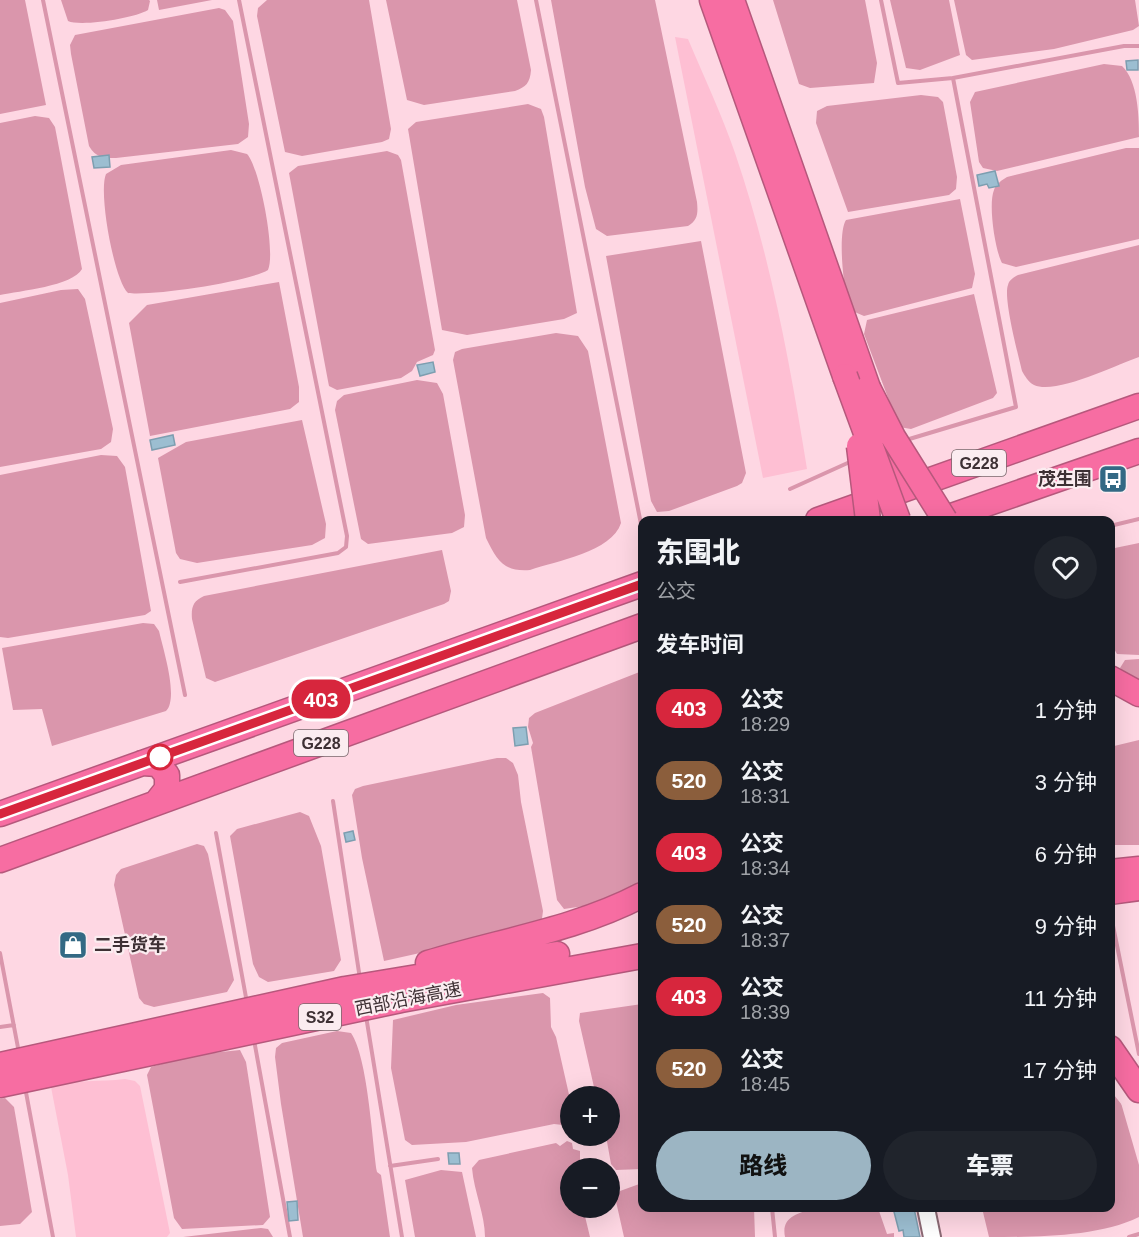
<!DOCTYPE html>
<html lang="zh">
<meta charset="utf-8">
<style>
body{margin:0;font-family:Helvetica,"Noto Sans SC",sans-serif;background:#20242c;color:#f1f3f6;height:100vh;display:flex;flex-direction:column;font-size:22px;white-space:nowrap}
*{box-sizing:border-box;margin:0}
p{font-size:20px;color:#9ea1a6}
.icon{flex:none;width:33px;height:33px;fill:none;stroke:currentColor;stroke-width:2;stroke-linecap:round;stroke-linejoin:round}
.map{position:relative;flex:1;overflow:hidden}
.details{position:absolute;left:638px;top:516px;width:477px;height:696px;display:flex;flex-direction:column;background:#171b24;border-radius:12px;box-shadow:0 6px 24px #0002}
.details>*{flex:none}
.badge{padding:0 12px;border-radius:20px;font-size:21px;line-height:39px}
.controls{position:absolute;left:560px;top:1086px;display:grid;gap:12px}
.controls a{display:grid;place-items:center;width:60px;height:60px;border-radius:50%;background:#171b24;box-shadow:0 6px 24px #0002;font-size:30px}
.map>.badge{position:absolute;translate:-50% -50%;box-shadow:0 0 0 3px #fff}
h2{padding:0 18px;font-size:22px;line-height:54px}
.round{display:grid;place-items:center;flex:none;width:63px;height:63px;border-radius:32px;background:#20242c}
.headline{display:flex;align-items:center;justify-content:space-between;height:102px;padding:0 18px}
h1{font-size:28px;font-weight:800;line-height:45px}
.action{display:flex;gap:12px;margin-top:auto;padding:12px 18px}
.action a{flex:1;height:69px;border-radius:36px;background:#9cb5c3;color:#111;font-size:24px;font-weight:800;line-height:69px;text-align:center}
.action a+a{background:#20242c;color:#f1f3f6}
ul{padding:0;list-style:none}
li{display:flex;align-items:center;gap:18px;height:72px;padding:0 18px}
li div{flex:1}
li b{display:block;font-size:22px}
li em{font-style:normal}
li .badge{min-width:66px;font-weight:700;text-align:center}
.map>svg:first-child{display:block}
.green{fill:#febfd3}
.water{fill:#da96ac}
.pier{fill:#fed7e3}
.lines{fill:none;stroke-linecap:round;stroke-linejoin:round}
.stream{stroke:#da96ac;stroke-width:4}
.building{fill:#9cbed1;stroke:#7d9eb0;stroke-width:1.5}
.minor-casing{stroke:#8b6974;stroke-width:20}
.highway-casing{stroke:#b6587c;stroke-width:27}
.minor{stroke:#fff;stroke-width:16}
.highway{stroke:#f76da2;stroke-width:24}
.highway-bridge-casing{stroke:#b6587c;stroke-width:27;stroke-linecap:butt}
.highway-bridge{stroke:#f76da2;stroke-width:24}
.line-casing{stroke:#fff;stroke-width:14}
.line{stroke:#d7263d;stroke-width:9}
.stop-dot{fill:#fff;stroke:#d7263d;stroke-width:3}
.labels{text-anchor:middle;stroke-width:4.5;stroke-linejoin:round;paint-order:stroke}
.shield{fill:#fbecf0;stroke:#77686c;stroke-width:1.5}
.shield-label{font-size:16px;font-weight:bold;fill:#3e3034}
.poi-label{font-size:18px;font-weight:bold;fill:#3e3034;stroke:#fbecf0;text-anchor:end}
.street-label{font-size:18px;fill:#3e3034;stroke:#fbecf0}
</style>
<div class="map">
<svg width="1139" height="1237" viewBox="0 0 1139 1237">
<rect width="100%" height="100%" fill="#fed7e3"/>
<path class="green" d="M675 37 688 39C704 77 722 115 735 153 770 255 790 363 807 469L763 478Z
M125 1079 135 1081 140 1086 170 1233 167 1237H76L68 1175 51 1087C75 1079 100 1082 125 1079Z"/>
<path class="water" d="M0 0H25L46 105 0 114Z
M61 0H149L150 1 148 10C135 18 81 27 68 21Z
M157 0H212L159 10Z
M267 0H369L391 129 389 139 382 142 302 156 285 152 257 16 258 8Z
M386 0H517L531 70C530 83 526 87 515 91L424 105 407 100Z
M551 0H655L697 202C698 213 698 220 688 226L607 236 596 229 585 187Z
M773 0H865L877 63 874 83 810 88 799 84Z
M890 0H949L960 55 920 70 906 68Z
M954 0H1135L1139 26 1133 30 1054 49 972 60 966 55Z
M219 8 225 10 233 21 249 124 248 137 238 144 116 158C104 158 96 158 89 146L71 54 70 45 75 35Z
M1104 64 1122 66C1138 81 1139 116 1139 137L997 171 983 168 979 162 970 102 975 92Z
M921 95 938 97 943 102 957 177 956 189 949 195 848 212 816 123 817 111 827 106Z
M528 104 541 109 544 117 577 313 564 319 467 335 442 330 408 129 416 122Z
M35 116 49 118 55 127 82 269C73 286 19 291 0 295V123Z
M1126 148H1139V239L1016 267 1002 263C995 250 988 204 994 190 996 184 1002 180 1007 177Z
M231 150 247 154C260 168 276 253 268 270 248 282 153 296 128 293 114 280 98 192 106 174L121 165Z
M387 151 398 155 401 160 435 350 433 355 417 362 412 371 401 378 337 390 329 386 328 381 289 173 298 166Z
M960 199 975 274 972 288 864 316 850 310C844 294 837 234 846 220Z
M701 241 746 473 742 483 737 486 669 511 657 512 651 501 606 256Z
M1139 245V357C1116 365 1056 395 1034 385 1028 382 1025 376 1022 371 1018 354 1003 298 1008 285 1009 280 1014 277 1018 275Z
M279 282 299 387V402L290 409 150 436 129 323 147 305Z
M78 289 85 299 113 429 111 442 101 449 0 467V303L61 290Z
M974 294 997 393 993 398 911 429 899 427 864 334 867 320Z
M556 333 578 336 588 351 621 523C612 552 556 561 530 570 503 572 497 560 486 538L453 360 455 352 462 349Z
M417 380 437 383 443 394 465 515 464 527 452 533 368 544 361 539 335 410 337 401 344 395Z
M302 420 326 524 325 538 312 545 197 563 180 559 176 553 158 458 186 442Z
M101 455 117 456 125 467 151 611 145 615 8 638 0 637V475Z
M1139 543V655L1117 654 1110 642V549Z
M442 550 451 591 449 601 444 604 215 682 206 678 192 619C191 607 193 601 204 596Z
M143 623 154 624 159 631C163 649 179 698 166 711L52 746 42 709 13 710 2 648Z
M1139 659V682L1124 673 1120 668 1125 660Z
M642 671V890L618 901 564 909 557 900 531 747 533 743 528 727 529 718 535 713Z
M1139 740V845H1111L1110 747Z
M497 758H506L513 763 518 775 521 802 543 911 541 926 384 961 362 858 352 795 355 789 363 786Z
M300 812 309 816 321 846 341 960 334 971 268 982 259 977 253 964 230 836 237 829Z
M197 844 204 846 208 854 234 980 227 992 154 1007 144 1004 139 998 114 885 116 875 121 869Z
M543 993 550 998 551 1027 556 1037 570 1099V1121L563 1125 554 1124 466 1142 412 1145 405 1140 391 1068 393 1020 456 1005Z
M642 1004V1169L616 1170 611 1164 606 1136H609V1096H596L579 1021 580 1013Z
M337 1031 351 1033C368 1058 372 1140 377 1172L381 1175 390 1237H303L281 1104 275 1057 276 1048 282 1043Z
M240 1050 246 1062 270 1217 263 1225 182 1229 174 1218 147 1075 151 1067 193 1055Z
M1110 1065 1139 1165V1217C1098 1237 1037 1237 989 1237L982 1208H1110Z
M5 1098 14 1107 32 1212 20 1224 0 1226V1099Z
M567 1141 572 1143 573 1149 580 1151V1168H570V1208H583L590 1237H485C485 1214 474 1192 472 1168L479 1160 556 1143 560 1146Z
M441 1170 462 1172 476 1237H415L405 1180Z
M642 1183V1208H754L755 1237H624L615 1197 620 1191Z
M814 1208 815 1211 835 1208H878L887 1234 894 1233V1237H785C781 1217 797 1214 814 1208Z
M261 1228 268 1229 273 1237H183Z"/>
<path class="pier" d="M338 971 335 974 271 985 279 983Z
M1110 1062 1113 1064 1126 1110 1110 1090Z"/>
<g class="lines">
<path class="stream" d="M43 0 185 695
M536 0 642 529
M881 0 898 83 953 78 1124 46H1139
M906 440 1016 407 953 78
M790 489 852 461
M1110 526 1139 519
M180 582 338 553 346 547 347 536 239 0
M333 801 360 979
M216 833 247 1003
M1110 911 1139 1054
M0 953 19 1053
M366 1016 402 1237
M0 1027 14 1025
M254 1040 290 1237
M25 1087 53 1237
M390 1166 438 1159
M772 1208 775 1237
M1129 1237 1139 1234"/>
</g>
<path class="building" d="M1138 60V70H1127L1126 61Z
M109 155 110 167 94 168 92 157Z
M995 171 999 186 989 188 987 184 979 186 977 175Z
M433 362 435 372 420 376 417 365Z
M173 435 175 445 152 450 150 440Z
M526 727 528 744 515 746 513 728Z
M353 831 355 840 346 842 344 833Z
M448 1153H459L460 1164H449Z
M297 1201 298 1220 289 1221 287 1202Z
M893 1208H914L920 1237H904L903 1230 899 1231Z"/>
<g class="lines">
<g class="minor-casing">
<path id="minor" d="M926 1208 932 1237"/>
</g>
<g class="highway-casing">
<path id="highway" d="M712 0 845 376
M732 0 901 482
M818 520 1139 406
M940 520 1139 451
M1110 678 1139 694
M142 763 158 764 167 775V789L156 803
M0 814 642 584
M0 860 642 626
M1110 872 1139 869
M1110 892 1139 888
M428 963C499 941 575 930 642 895
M1110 1048 1139 1090
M0 1065 345 989 557 954
M0 1085 401 1000 642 956"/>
</g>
<use href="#minor" class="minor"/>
<use href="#highway" class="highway"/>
<g class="highway-bridge-casing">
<path id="highway-bridge" d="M845 376 898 520
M868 388 893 437 945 520
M859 446 868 520"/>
</g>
<use href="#highway-bridge" class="highway-bridge"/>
</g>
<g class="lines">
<g class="line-casing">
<path id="line" d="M0 814 642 584"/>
</g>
<use href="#line" class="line"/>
</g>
<defs>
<g id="bus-square" transform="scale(1.5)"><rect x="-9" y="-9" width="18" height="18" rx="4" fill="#336984" stroke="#fbecf0"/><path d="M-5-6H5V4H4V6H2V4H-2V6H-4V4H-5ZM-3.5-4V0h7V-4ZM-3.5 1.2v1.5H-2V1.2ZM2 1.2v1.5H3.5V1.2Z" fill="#fff"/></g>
<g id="shop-square" transform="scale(1.5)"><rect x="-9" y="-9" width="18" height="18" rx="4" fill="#336984" stroke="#fbecf0"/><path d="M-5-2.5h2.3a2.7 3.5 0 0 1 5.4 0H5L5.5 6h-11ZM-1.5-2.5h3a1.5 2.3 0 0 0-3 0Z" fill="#fff"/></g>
</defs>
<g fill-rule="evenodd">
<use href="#bus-square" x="1113" y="479"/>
<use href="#shop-square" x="73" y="945"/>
</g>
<circle class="stop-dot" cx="160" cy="757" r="12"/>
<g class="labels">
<g class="shield">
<rect x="952" y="450" width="54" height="26" rx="4.5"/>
<rect x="294" y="730" width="54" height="26" rx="4.5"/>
<rect x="299" y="1004" width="42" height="26" rx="4.5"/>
</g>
<g class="shield-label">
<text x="979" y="469">G228</text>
<text x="321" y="749">G228</text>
<text x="320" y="1023">S32</text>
</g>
<g class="poi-label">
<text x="1092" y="485">茂生围</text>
<text x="94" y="951" text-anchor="start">二手货车</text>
</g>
<g class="street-label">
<text transform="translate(408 999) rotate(-11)" y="6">西部沿海高速</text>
</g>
</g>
</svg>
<div class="controls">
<a>+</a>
<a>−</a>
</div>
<b class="badge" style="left:321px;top:699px;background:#d7263d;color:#fff">403</b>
<section class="details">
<div class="headline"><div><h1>东围北</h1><p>公交</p></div><a class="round"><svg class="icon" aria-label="heart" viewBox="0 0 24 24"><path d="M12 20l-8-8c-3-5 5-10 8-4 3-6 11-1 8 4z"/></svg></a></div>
<h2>发车时间</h2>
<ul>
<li><span class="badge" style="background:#d7263d;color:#fff">403</span><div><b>公交</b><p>18:29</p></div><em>1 分钟</em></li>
<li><span class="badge" style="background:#8b5e3c;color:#fff">520</span><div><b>公交</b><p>18:31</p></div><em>3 分钟</em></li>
<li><span class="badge" style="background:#d7263d;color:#fff">403</span><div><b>公交</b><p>18:34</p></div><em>6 分钟</em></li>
<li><span class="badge" style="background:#8b5e3c;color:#fff">520</span><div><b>公交</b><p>18:37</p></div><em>9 分钟</em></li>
<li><span class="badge" style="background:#d7263d;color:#fff">403</span><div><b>公交</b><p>18:39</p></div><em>11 分钟</em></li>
<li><span class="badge" style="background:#8b5e3c;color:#fff">520</span><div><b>公交</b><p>18:45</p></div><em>17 分钟</em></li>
</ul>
<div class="action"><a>路线</a><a>车票</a></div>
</section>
</div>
